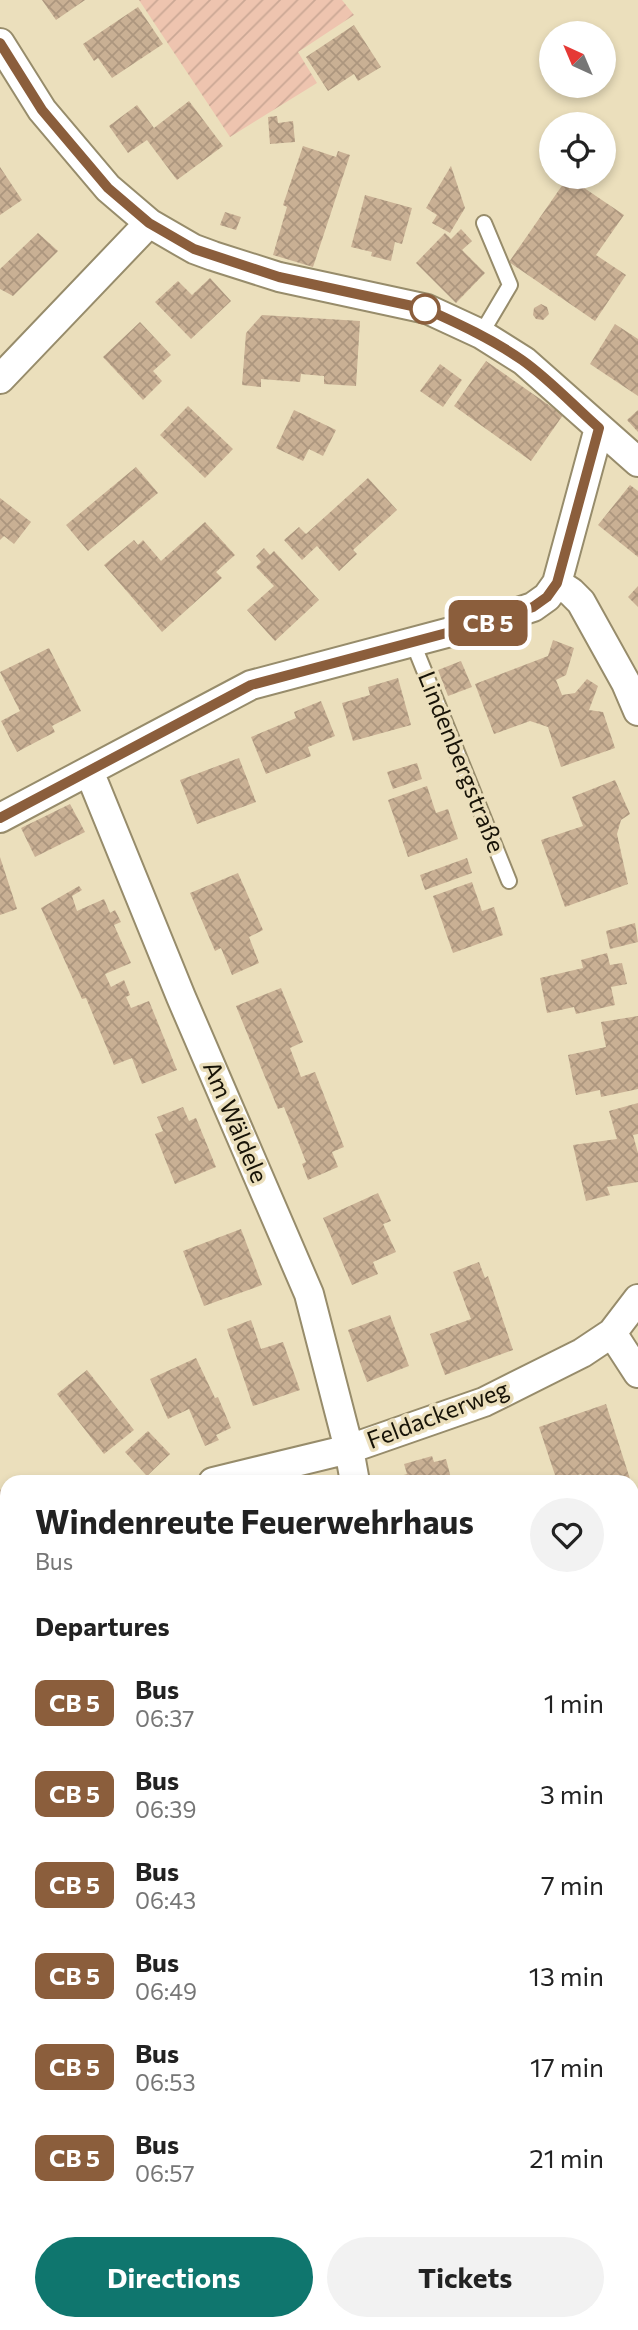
<!DOCTYPE html>
<meta charset="utf-8">
<style>
body{margin:0;font-family:Commissioner,sans-serif;background:#f2f2f2;color:#222;height:100vh;display:flex;flex-direction:column;font-size:26px;white-space:nowrap}
*{box-sizing:border-box;margin:0}
p{font-size:23px;color:#767676}
.icon{flex:none;width:38px;height:38px;fill:none;stroke:currentColor;stroke-width:2;stroke-linecap:round;stroke-linejoin:round}
.map{position:relative;flex:1;overflow:hidden}
.side{position:absolute;left:0px;top:1475px;width:639px;height:856px;display:flex;flex-direction:column;background:#fff;border-radius:21px 21px 0 0;box-shadow:0 4px 10px #0003}
.side>*{flex:none}
.badge{padding:0 14px;border-radius:10px;font-size:24px;line-height:46px}
.needle{width:46px;rotate:316deg}
.controls{position:absolute;left:539px;top:21px;display:grid;gap:14px}
.controls a{display:grid;place-items:center;width:77px;height:77px;border-radius:50%;background:#fff;box-shadow:0 4px 10px #0003;font-size:35px}
.map>.badge{position:absolute;translate:-50% -50%;box-shadow:0 0 0 4px #fff}
h2{padding:0 35px;font-size:26px;line-height:63px}
.round{display:grid;place-items:center;flex:none;width:74px;height:74px;border-radius:37px;background:#f2f2f2}
.summary{display:flex;align-items:center;justify-content:space-between;height:119px;padding:0 35px}
h1{font-size:33px;font-weight:700;line-height:52px}
.button{display:flex;gap:14px;margin-top:auto;padding:14px 35px}
.button a{flex:1;height:80px;border-radius:42px;background:#0f766e;color:#fff;font-size:28px;font-weight:700;line-height:80px;text-align:center}
.button a+a{background:#f2f2f2;color:#222}
ul{padding:0;list-style:none}
li{display:flex;align-items:center;gap:21px;height:91px;padding:0 35px}
li div{flex:1}
li b{display:block;font-size:26px}
li em{font-style:normal}
li .badge{min-width:77px;font-weight:700;text-align:center}
.map>svg:first-child{display:block}
.garden{fill:url(#garden-furrows)}
.building{fill:url(#building-cross-hatch)}
.lines{fill:none;stroke-linecap:round;stroke-linejoin:round}
.lane-casing{stroke:#978c6b;stroke-width:18}
.street-casing{stroke:#978c6b;stroke-width:32}
.lane{stroke:#fff;stroke-width:14}
.street{stroke:#fff;stroke-width:28}
.line-casing{stroke:#fff;stroke-width:16}
.line{stroke:#8b5e3c;stroke-width:10}
.stop-dot{fill:#fff;stroke:#8b5e3c;stroke-width:3.5}
.labels{text-anchor:middle;stroke-width:7;stroke-linejoin:round;paint-order:stroke}
.street-label{font-size:24px;fill:#171307;stroke:#ebdfbc}
</style>
<div class="map">
<svg width="638" height="2330" viewBox="0 0 638 2330">
<defs>
<pattern id="garden-furrows" width="10" height="10" patternUnits="userSpaceOnUse" patternTransform="scale(1.75)"><rect width="10" height="10" fill="#eec4af"/><path d="M-1 1l2-2M0 10L10 0M9 11l2-2" fill="none" stroke="#cba895"/></pattern>
<pattern id="building-cross-hatch" width="8" height="8" patternUnits="userSpaceOnUse" patternTransform="scale(1.75)"><rect width="8" height="8" fill="#c9b094"/><path d="M0 0l8 8M0 8l8-8" fill="none" stroke="#ac967e"/></pattern>
</defs>
<rect width="100%" height="100%" fill="#ebdfbc"/>
<path class="garden" d="M139 0H342L354 15 298 52 317 83 230 137Z"/>
<path class="building" d="M42 0H85L56 20Z
M138 7 163 44 112 78 98 58 94 61 83 44Z
M354 25 381 67 358 81 354 74 328 91 306 57Z
M189 101 223 146 177 180 147 140 128 153 109 126 137 105 154 128Z
M277 116 278 123 293 121 295 142 270 144 268 117Z
M303 146 336 157 338 151 350 155 313 267 273 255 287 207 283 205Z
M451 166 465 208 450 233 432 223 437 215 426 208Z
M0 167 22 200 0 215Z
M568 177 624 215 596 255 626 275 595 321 509 262Z
M365 195 412 208 402 244 395 242 391 261 371 256 372 252 351 247Z
M225 212 241 217 236 230 220 225Z
M461 229 472 241 462 250 485 273 456 303 416 263 445 233 451 239Z
M38 233 58 251 13 296 0 289V269Z
M210 278 231 301 191 339 155 302 178 281 192 295Z
M541 304 547 307 549 314 543 320 536 319 533 315 534 308Z
M262 315 360 321 356 386 324 384V376L301 374 300 382 261 379V387L242 385 246 333Z
M140 322 171 355 153 371 162 381 143 400 103 357Z
M615 324 638 339V396L590 364Z
M486 361 563 415 531 461 454 406Z
M440 364 462 380 443 407 420 391Z
M188 406 233 449 205 478 160 435Z
M294 410 336 430 323 456 309 449 303 461 276 448Z
M638 410V432L627 420Z
M136 467 158 493 88 551 66 525Z
M368 478 397 510 353 550 357 554 339 571 317 546 302 560 284 540 299 527 306 534Z
M630 485 638 491V557L598 525Z
M0 498 31 522 14 544 4 536 0 540Z
M205 522 235 555 216 572 222 578 162 632 104 565 134 540 138 545 143 540 161 561Z
M264 548 270 555 274 551 319 600 275 641 247 610 274 586 256 567 261 562 256 556Z
M638 586V607L628 597Z
M553 640 574 648 566 675 556 680 562 695 575 693 587 679 598 686 589 710 603 712 615 748 561 767 548 727 530 721 494 734 475 684 548 656Z
M49 648 81 711 52 726 55 732 17 752 1 721 20 711 0 672Z
M461 661 472 687 448 696 438 670Z
M398 678 411 725 353 741 342 703 370 695 368 687Z
M321 701 335 736 308 747 311 756 266 774 251 737 296 718 294 712Z
M239 758 256 802 197 824 180 780Z
M417 763 422 779 393 789 387 772Z
M615 780 630 814 621 820 617 834 628 884 565 907 541 840 583 826 572 797Z
M427 786 436 813 448 809 458 839 408 857 388 800Z
M70 804 85 832 35 857 21 828Z
M0 857 17 909 0 915Z
M467 858 472 873 425 890 420 875Z
M238 873 263 930 249 937 259 963 232 975 221 948 215 951 190 893Z
M472 882 482 911 494 907 503 935 453 953 433 896Z
M79 886 82 890 72 896 77 911 104 899 110 913 115 910 121 922 114 925 131 963 105 974 111 987 124 980 130 995 126 997 131 1008 149 1001 177 1070 142 1084 132 1058 114 1065 86 998 82 999 41 908Z
M635 923 638 942 610 949 606 931Z
M607 953 610 965 622 963 627 984 611 987 615 1005 576 1014 574 1007 547 1013 540 978 583 968 581 960Z
M281 988 303 1042 290 1048 301 1077 315 1072 344 1147 332 1152 338 1167 308 1180 302 1164 306 1162 284 1107 278 1109 236 1006Z
M638 1016V1089L601 1097 600 1090 576 1095 568 1055 606 1047 601 1022Z
M638 1103V1134L633 1135 638 1153V1182L607 1187 610 1195 586 1201 573 1145 617 1139 609 1111Z
M183 1107 189 1121 196 1118 216 1167 175 1184 155 1134 163 1131 157 1117Z
M378 1193 391 1221 383 1224 396 1252 373 1262 378 1274 352 1285 323 1218Z
M241 1229 262 1285 204 1306 183 1251Z
M479 1262 485 1278 488 1276 513 1350 445 1375 430 1334 471 1319 453 1272Z
M390 1315 409 1366 367 1382 348 1330Z
M251 1320 261 1349 283 1342 300 1390 253 1406 227 1329Z
M196 1358 215 1398 218 1397 231 1428 216 1435 219 1440 205 1446 189 1409 168 1419 150 1379Z
M87 1370 134 1430 104 1454 57 1394Z
M606 1404 631 1482H584L581 1474 557 1481 539 1427Z
M148 1431 170 1454 147 1476 125 1452Z
M432 1456 434 1462 446 1459 452 1482H390V1479L407 1474 404 1464Z
M0 1489 7 1500V1520L0 1525Z
M638 1558V1582L632 1584V1560Z
M638 1590V1683L632 1666V1592Z
M7 1594V1652L0 1654V1597Z
M638 2008V2048L632 2035V2011Z
M638 2053V2103L632 2090V2057Z
M1 2185 7 2215 0 2217V2186Z
M82 2324H136L138 2330H84Z
M194 2324H240L242 2330H196Z"/>
<g class="lines">
<g class="lane-casing">
<path id="lane" d="M481 334 510 285 484 223
M413 643 509 881"/>
</g>
<g class="street-casing">
<path id="street" d="M0 43 42 110 108 188 149 223 194 249 213 256 279 277 427 309 481 334 524 361 638 462
M0 379 149 223
M557 583 571 592 581 602 626 683 638 711
M89 771 181 997 309 1294 349 1449 355 1482
M0 818 251 685 488 622 533 607 547 597 557 583 599 428
M612 1333 638 1373
M213 1482 349 1449 484 1402 582 1353 612 1333 638 1299
M0 1551 7 1548
M277 2330 278 2324"/>
</g>
<use href="#lane" class="lane"/>
<use href="#street" class="street"/>
</g>
<g class="lines">
<g class="line-casing">
<path id="line" d="M0 43 42 110 108 188 149 223 194 249 279 277 426 309C459 324 492 339 522 360 549 379 574 406 599 428L557 583 547 597 533 607 488 622 251 685 0 818"/>
</g>
<use href="#line" class="line"/>
</g>
<circle class="stop-dot" cx="425" cy="309" r="14"/>
<g class="labels">
<g class="street-label">
<text transform="translate(461 762) rotate(68)" y="8">Lindenbergstraße</text>
<text transform="translate(235 1122) rotate(67)" y="8">Am Wäldele</text>
<text transform="translate(438 1415) rotate(-21)" y="8">Feldackerweg</text>
</g>
</g>
</svg>
<div class="controls">
<a><svg class="needle" viewBox="-14 -14 28 28"><path d="M0-13l5 13h-10z" fill="#e53935"/><path d="M0 13l5-13h-10z" fill="#767676"/></svg></a>
<a><svg class="icon" aria-label="locate" viewBox="0 0 24 24"><circle cx="12" cy="12" r="6"/><path d="M12 2v4M12 18v4M2 12h4M18 12h4"/></svg></a>
</div>
<b class="badge" style="left:488px;top:623px;background:#8b5e3c;color:#fff">CB 5</b>
<section class="side">
<div class="summary"><div><h1>Windenreute Feuerwehrhaus</h1><p>Bus</p></div><a class="round"><svg class="icon" aria-label="heart" viewBox="0 0 24 24"><path d="M12 20l-8-8c-3-5 5-10 8-4 3-6 11-1 8 4z"/></svg></a></div>
<h2>Departures</h2>
<ul>
<li><span class="badge" style="background:#8b5e3c;color:#fff">CB 5</span><div><b>Bus</b><p>06:37</p></div><em>1 min</em></li>
<li><span class="badge" style="background:#8b5e3c;color:#fff">CB 5</span><div><b>Bus</b><p>06:39</p></div><em>3 min</em></li>
<li><span class="badge" style="background:#8b5e3c;color:#fff">CB 5</span><div><b>Bus</b><p>06:43</p></div><em>7 min</em></li>
<li><span class="badge" style="background:#8b5e3c;color:#fff">CB 5</span><div><b>Bus</b><p>06:49</p></div><em>13 min</em></li>
<li><span class="badge" style="background:#8b5e3c;color:#fff">CB 5</span><div><b>Bus</b><p>06:53</p></div><em>17 min</em></li>
<li><span class="badge" style="background:#8b5e3c;color:#fff">CB 5</span><div><b>Bus</b><p>06:57</p></div><em>21 min</em></li>
</ul>
<div class="button"><a>Directions</a><a>Tickets</a></div>
</section>
</div>
